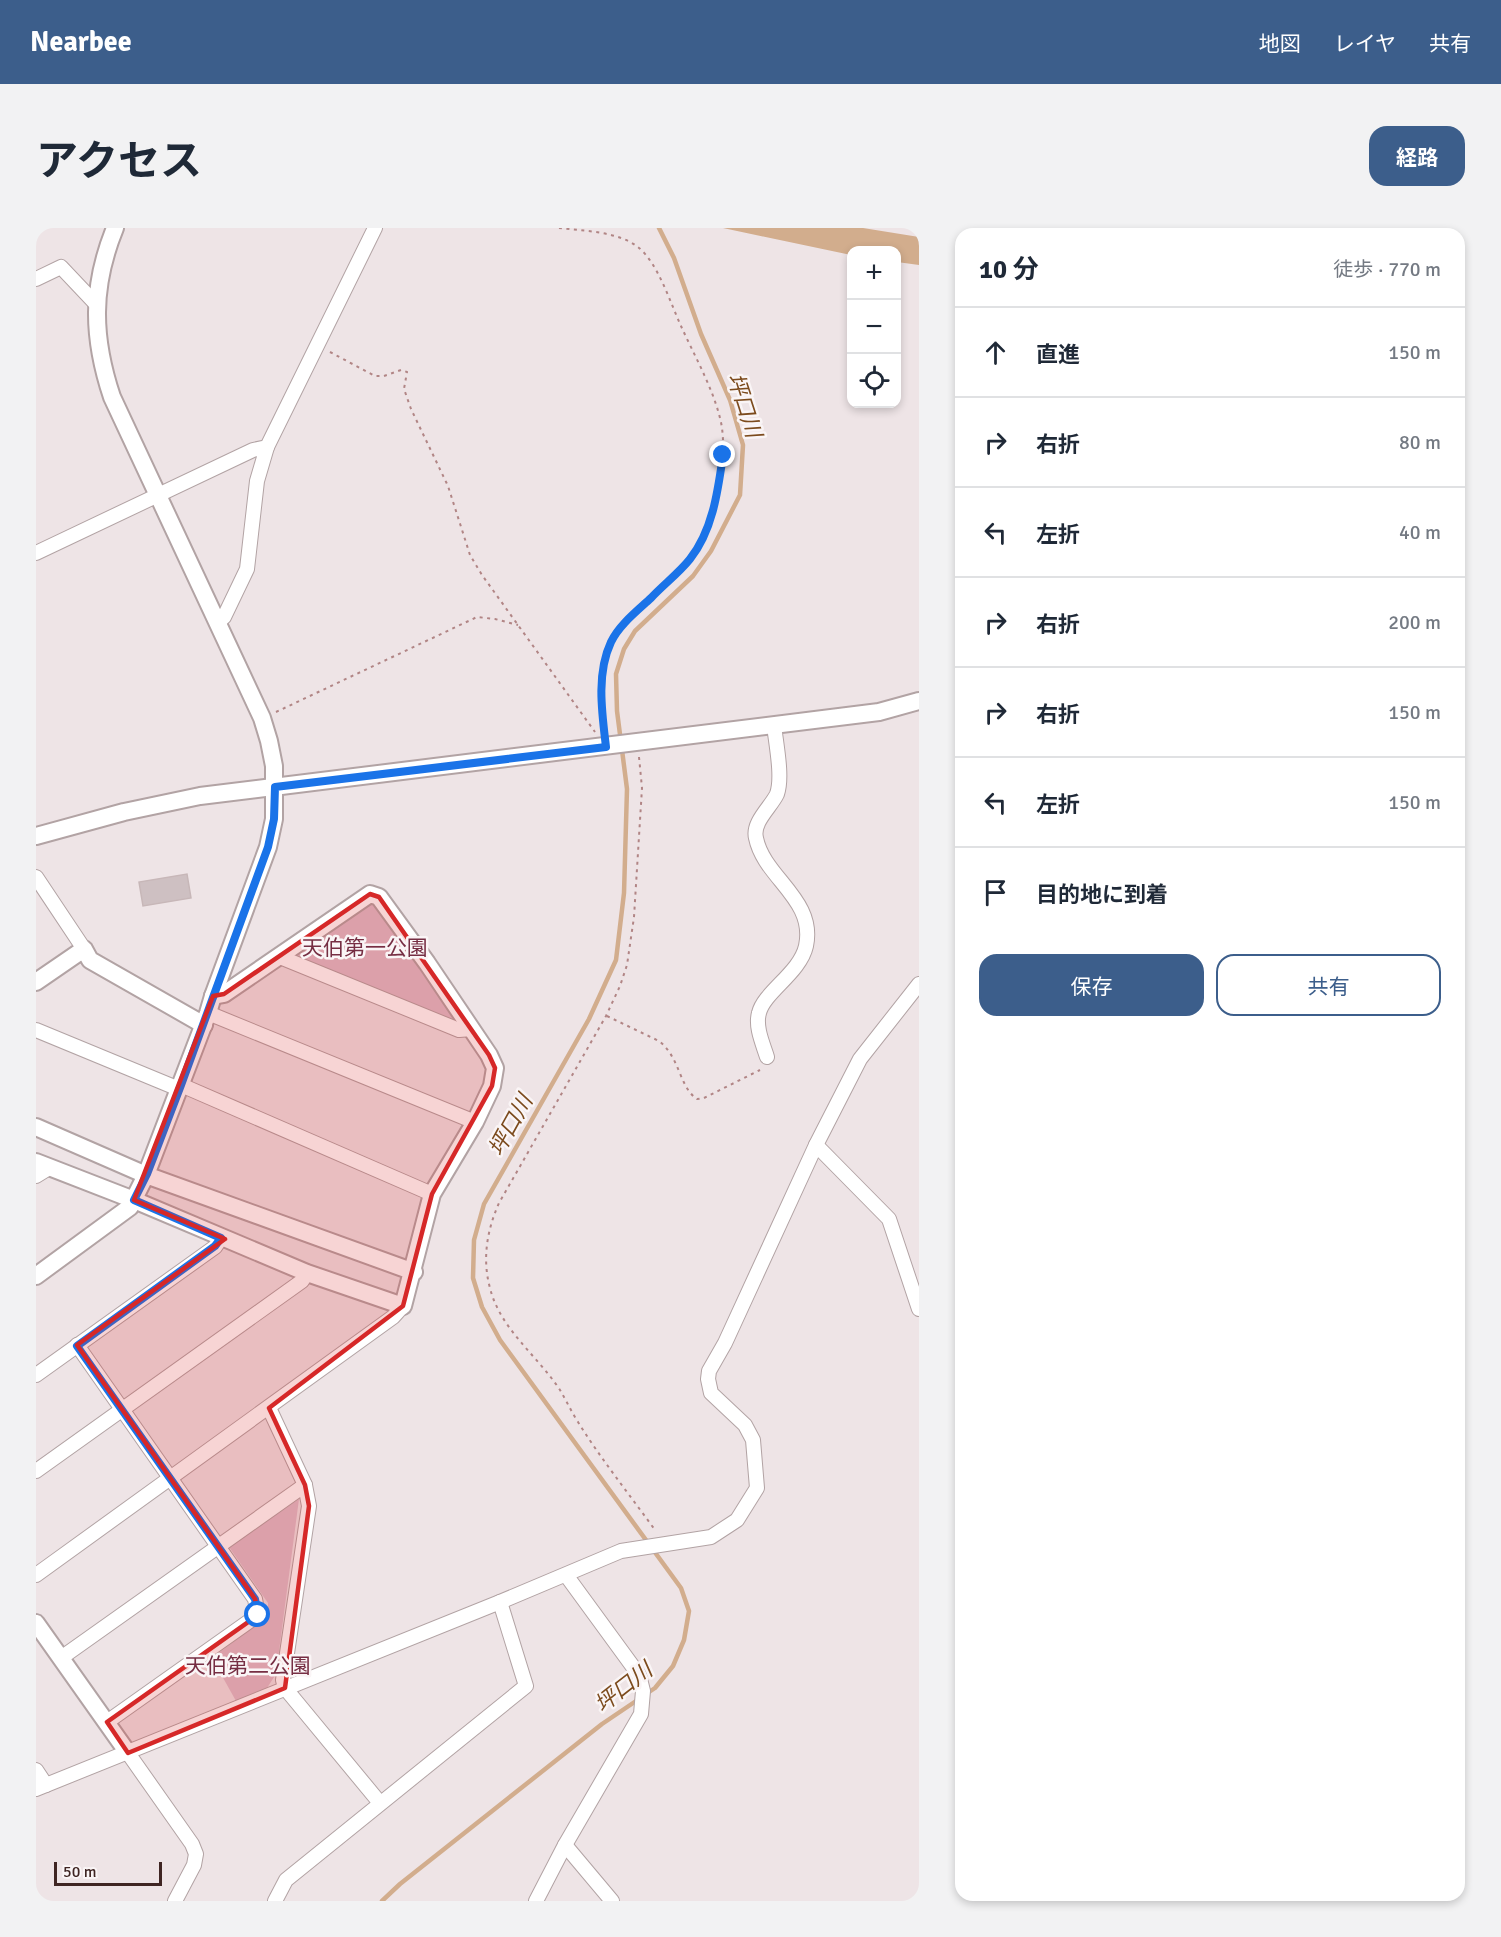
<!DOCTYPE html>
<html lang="ja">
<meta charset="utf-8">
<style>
:root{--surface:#fff;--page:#f2f2f3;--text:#1f2937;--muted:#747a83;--line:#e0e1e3;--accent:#3c5e8b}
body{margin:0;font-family:Signika,"Noto Sans JP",sans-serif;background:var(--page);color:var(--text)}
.controls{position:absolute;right:18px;top:18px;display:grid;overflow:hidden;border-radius:12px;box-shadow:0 3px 9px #0003}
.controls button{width:54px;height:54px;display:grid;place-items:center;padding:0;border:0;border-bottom:2px solid var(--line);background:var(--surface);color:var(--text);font:30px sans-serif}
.scale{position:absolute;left:18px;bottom:15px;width:108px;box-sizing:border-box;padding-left:6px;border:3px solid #3f2523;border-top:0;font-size:16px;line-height:21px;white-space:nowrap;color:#3f2523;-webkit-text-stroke:4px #faf5f6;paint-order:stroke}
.stop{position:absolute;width:18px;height:18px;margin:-14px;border:4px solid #1a73e8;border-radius:50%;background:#fff}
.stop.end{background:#1a73e8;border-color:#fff;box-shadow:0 2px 6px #0008}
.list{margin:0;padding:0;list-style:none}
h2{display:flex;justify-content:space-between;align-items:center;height:78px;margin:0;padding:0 24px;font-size:26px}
h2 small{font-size:20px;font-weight:400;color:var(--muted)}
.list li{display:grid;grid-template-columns:39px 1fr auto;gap:18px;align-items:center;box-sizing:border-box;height:90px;padding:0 24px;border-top:2px solid var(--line)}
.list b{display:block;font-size:22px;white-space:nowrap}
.list em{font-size:20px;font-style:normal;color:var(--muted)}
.actions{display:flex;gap:12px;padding:18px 24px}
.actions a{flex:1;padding:14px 0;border:2px solid var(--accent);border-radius:18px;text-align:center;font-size:21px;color:var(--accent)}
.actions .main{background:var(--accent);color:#fff}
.icon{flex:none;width:33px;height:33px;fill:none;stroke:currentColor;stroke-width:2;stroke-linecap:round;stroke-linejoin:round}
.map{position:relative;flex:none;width:883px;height:1673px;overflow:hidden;border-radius:18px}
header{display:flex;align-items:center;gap:36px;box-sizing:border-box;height:84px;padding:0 30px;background:var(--accent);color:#fff}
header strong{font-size:28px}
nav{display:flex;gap:33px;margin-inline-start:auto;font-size:21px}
.intro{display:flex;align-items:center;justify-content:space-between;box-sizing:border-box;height:144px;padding:0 36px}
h1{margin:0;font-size:42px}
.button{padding:15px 27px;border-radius:18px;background:var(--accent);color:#fff;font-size:21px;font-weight:700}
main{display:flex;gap:36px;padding:0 36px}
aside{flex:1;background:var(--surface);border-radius:18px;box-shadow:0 3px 9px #0003}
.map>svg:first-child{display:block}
.green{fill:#debecb}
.water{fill:#d2ad8d}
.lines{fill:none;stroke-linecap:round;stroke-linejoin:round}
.stream{stroke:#d2ad8d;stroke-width:4.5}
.building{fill:#cec0c2;stroke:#c7b7b8;stroke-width:1.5}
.minor-casing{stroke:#b2a3a4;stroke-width:16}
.tertiary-casing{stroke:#b2a3a4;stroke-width:20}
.path{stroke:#b18585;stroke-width:2;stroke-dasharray:3 4.5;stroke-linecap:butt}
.minor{stroke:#fff;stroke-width:14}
.tertiary{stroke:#fff;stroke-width:16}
.route{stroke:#1a73e8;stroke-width:8}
.marked{fill:#d62828;fill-opacity:0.2;stroke:#d62828;stroke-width:4.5;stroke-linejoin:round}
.labels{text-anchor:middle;stroke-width:5;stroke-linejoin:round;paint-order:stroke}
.park-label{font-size:21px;fill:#762e43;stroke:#faf5f6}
.water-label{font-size:22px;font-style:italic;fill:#7c4b1d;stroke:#faf5f6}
</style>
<header>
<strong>Nearbee</strong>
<nav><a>地図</a><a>レイヤ</a><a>共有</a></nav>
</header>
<div class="intro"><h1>アクセス</h1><a class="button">経路</a></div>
<main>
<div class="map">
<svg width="883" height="1673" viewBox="0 0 883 1673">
<rect width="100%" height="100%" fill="#eee4e6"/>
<g class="green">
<path d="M 337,674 L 420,793 L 261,728 Z"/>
<path d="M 263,1271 L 240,1446 L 231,1460 L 200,1473 L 176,1430 L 232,1388 L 232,1375 L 193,1319 Z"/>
</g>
<path class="water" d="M 687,0 L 827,0 L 883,9 L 883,37 L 861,34 L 860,22 L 816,22 L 815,27 Z"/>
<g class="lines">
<g class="stream">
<path d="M 610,1466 L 619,1460 L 637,1438 L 648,1412 L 653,1383 L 645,1360 L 464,1112 L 446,1079 L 437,1050 L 438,1012 L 448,976 L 553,791 L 580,732 L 588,665 L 591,561 L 581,483 L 580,446 L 588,421 L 599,403 L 657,348 L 675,323 L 704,267 L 707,217 L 694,172 L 665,106 L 638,30 L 623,0"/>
<path d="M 346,1673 L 364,1656 L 566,1496 L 603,1471"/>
</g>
</g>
<path class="building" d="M 151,646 L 155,670 L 107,678 L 103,654 Z"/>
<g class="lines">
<g class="minor-casing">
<g id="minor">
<path d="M 0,51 L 25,39 L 60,76"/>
<path d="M 0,325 L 217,222 L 231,219 L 339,0"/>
<path d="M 181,395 L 188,389 L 211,341 L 221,253 L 231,219"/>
<path d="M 0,649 L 48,721"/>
<path d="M 244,729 L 423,802 L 436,801"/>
<path d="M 172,785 L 439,894"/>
<path d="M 0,802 L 143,861"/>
<path d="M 731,829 C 727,816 719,799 723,785 C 728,764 764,745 770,718 C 780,671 728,650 720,610 C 716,594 735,579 741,566 C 747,549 740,516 738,497"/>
<path d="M 145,857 L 396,966"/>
<path d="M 780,917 L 853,991 L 883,1081"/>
<path d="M 0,948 L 13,940"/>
<path d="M 41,1117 L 219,1371 L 222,1387 L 71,1494"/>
<path d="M 0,1147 L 179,1019 L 185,1010"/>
<path d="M 233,1180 L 269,1257 L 273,1278 L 247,1452 L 249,1460 L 344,1575"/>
<path d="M 0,1243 L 266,1053 L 271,1045"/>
<path d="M 0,1347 L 357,1089 L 367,1078"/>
<path d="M 25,1430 L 269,1257"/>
<path d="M 92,1525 L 156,1616 L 160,1626 L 158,1637 L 139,1673"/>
<path d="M 0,1542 L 10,1557"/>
<path d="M 0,1561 L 464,1374 L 585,1323 L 675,1309 L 701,1292 L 721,1260 L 717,1212 L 709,1197 L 675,1165 L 672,1151 L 673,1143 L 689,1115 L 780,917 L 824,831 L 883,756"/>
<path d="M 529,1617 L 576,1673"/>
<path d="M 239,1673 L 250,1652 L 490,1458 L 464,1374"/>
<path d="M 500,1673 L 529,1617 L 605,1486 L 607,1463 L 603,1447 L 530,1347"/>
</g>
</g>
<g class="tertiary-casing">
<g id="tertiary">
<path d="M 0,608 L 88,584 L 164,568 L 843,484 L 883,473"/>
<path d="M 0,754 L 48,721 L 54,732 L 168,797"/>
<path d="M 0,899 L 110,947 L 378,1044"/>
<path d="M 0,934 L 98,972 L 271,1045 L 367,1078 L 396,966 L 439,894 L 456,858 L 459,840 L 453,827 L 391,735 L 343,669 L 334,666 L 188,766 L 177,768"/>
<path d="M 0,1048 L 94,979 L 110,947 L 172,785 L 177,768 L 232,619 L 238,591 L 238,538 L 233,513 L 226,490 L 76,169 C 56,109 55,59 79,0"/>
<path d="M 0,1395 L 92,1525"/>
</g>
</g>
<g class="path">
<path d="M 523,0 C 547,3 581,3 602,19 C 622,35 634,74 645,98 C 658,127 676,158 684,190 C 694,228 679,302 653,332 C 632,356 587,387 574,414 C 562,441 565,475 568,504"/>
<path d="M 294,124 L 339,148 L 348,148 L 365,142 L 371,144 L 368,161 L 375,181 L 412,258 L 434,327 L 446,347 L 559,504"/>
<path d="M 240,484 L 441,389 L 459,391 L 482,397"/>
<path d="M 603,529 L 606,560 L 598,689 L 591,737 L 584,758 L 570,788 L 463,975 C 451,1002 446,1031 454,1060 C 464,1101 501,1127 524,1162 C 530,1172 535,1183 542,1194 C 565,1231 593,1266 619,1302"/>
<path d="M 571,788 L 623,813 C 644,829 643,859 661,871 L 668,870 L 724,842"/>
</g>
<use href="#minor" class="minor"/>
<use href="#tertiary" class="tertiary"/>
</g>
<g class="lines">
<path class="route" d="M 222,1387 L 219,1371 L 41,1118 L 179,1018 L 185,1010 L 98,972 L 111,946 L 145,857 L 232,619 L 238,591 L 239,559 L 570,519 C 566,485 560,446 575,414 C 583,397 601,383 615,370 C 627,357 643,345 654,331 C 677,302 682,262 687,227"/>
</g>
<path class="marked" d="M 334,666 L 343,669 L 453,827 L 459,840 L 456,858 L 396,966 L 367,1078 L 233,1180 L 269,1257 L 273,1278 L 249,1460 L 92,1525 L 71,1494 L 222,1387 L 219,1371 L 41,1117 L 189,1011 L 98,972 L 177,768 L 188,766 Z"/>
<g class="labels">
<g class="park-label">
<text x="329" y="727">天伯第一公園</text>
<text x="212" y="1445">天伯第二公園</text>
</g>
<g class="water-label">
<text transform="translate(709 177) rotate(72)" y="8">坪口川</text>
<text transform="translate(474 897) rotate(-61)" y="8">坪口川</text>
<text transform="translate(587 1459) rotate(-38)" y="8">坪口川</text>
</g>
</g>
</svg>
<div class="controls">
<button>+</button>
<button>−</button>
<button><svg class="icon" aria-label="locate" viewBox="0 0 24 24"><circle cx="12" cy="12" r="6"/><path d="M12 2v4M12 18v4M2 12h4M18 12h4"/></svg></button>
</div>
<div class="scale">50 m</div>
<div class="stop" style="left:222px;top:1387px"></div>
<div class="stop end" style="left:687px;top:227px"></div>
</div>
<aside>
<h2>10 分<small>徒歩 · 770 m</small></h2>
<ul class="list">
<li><svg class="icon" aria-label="ahead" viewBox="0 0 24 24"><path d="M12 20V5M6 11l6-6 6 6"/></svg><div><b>直進</b></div><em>150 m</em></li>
<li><svg class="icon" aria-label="right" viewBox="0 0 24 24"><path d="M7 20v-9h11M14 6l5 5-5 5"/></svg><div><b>右折</b></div><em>80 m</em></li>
<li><svg class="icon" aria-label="left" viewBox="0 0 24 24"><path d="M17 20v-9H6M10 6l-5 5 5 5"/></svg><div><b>左折</b></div><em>40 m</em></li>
<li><svg class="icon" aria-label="right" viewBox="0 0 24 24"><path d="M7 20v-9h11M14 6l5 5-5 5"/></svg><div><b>右折</b></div><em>200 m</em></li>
<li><svg class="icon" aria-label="right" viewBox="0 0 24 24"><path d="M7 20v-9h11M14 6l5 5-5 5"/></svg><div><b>右折</b></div><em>150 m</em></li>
<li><svg class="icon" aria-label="left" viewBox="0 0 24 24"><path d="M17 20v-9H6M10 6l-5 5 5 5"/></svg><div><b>左折</b></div><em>150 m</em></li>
<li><svg class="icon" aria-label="arrive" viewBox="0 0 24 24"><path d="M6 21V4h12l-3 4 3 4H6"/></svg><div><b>目的地に到着</b></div></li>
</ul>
<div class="actions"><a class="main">保存</a><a>共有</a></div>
</aside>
</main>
